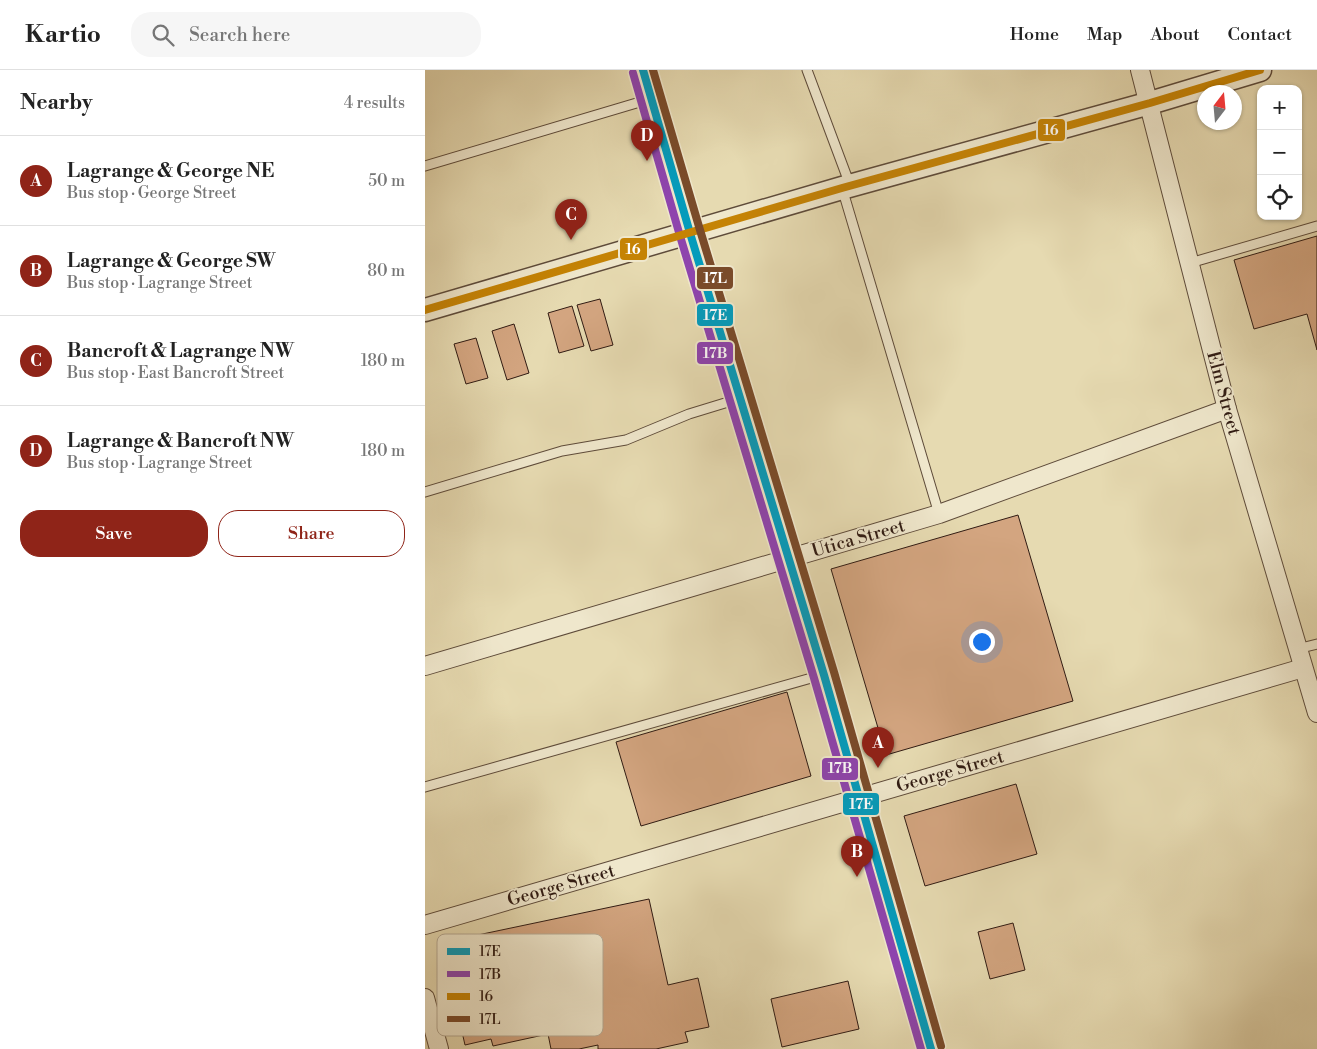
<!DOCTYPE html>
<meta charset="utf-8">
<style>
:root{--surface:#fff;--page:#f6f6f6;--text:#222;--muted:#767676;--line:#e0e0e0;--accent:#8f2418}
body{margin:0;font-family:"Libre Bodoni",serif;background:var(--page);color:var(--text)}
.controls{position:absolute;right:15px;top:15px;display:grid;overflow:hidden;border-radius:10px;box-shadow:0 1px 4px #0004}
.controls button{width:45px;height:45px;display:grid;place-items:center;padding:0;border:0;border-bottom:1px solid var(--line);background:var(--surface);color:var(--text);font:25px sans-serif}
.compass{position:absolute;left:772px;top:15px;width:45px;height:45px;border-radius:50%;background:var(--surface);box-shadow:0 1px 4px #0004;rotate:16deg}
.you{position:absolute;left:556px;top:571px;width:18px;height:18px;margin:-12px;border:4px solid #fff;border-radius:50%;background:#1a73e8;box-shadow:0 0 0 8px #1a73e833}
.badge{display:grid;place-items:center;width:32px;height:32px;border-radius:50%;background:var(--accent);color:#fff;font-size:16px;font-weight:700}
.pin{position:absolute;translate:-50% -41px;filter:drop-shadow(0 1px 2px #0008)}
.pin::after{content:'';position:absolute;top:26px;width:18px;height:15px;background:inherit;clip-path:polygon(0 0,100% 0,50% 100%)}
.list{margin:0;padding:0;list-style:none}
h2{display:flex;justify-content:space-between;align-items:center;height:65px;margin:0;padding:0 20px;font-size:21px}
h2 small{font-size:16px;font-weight:400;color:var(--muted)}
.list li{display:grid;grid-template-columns:32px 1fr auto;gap:15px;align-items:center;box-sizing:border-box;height:90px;padding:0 20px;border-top:1px solid var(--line)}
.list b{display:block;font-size:19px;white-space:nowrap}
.list p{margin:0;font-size:16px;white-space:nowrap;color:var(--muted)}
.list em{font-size:16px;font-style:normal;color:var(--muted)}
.actions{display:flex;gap:10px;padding:15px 20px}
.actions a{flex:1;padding:11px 0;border:1px solid var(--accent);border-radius:20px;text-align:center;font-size:18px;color:var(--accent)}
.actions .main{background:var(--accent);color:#fff}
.icon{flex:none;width:28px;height:28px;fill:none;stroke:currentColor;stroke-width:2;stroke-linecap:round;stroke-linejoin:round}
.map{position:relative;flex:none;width:892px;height:979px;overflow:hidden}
header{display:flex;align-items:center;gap:30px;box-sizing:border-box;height:70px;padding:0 25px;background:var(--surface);border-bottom:1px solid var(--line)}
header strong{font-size:24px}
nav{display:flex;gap:28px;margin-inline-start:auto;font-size:18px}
.search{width:350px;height:45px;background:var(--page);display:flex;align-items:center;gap:12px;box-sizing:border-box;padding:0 18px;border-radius:20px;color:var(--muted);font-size:19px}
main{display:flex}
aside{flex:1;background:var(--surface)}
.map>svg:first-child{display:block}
.building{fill:#d3a580;stroke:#301b13}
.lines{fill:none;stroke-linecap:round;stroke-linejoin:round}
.service-casing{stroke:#5e4b3a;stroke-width:11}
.minor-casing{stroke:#5e4b3a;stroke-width:20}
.tertiary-casing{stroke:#5e4b3a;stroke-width:25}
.secondary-casing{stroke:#301b13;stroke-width:28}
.service{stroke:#efe7cc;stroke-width:9}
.minor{stroke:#efe7cc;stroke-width:18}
.tertiary{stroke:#efe7cc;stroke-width:22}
.secondary{stroke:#efe7cc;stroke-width:25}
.bus-1-casing{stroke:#efe7cc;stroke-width:11}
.bus-2-casing{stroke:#efe7cc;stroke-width:11}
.bus-3-casing{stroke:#efe7cc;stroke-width:11}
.bus-4-casing{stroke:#efe7cc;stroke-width:11}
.bus-1{stroke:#059bbb;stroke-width:8}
.bus-2{stroke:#8e44ad;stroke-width:8}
.bus-3{stroke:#c58305;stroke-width:8}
.bus-4{stroke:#7a4b2a;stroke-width:8}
.labels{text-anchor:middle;stroke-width:4;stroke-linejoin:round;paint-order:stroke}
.street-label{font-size:18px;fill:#301b13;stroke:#efe7cc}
.key{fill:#efe7cc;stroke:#b6aa94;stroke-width:1}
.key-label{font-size:14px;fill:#301b13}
.line-badge{stroke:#efe7cc;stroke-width:2}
.badge-label{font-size:14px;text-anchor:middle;font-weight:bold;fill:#fff}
</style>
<header>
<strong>Kartio</strong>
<div class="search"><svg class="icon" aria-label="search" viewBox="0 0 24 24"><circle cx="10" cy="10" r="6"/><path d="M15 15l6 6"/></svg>Search here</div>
<nav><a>Home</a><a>Map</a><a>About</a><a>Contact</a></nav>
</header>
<main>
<aside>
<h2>Nearby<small>4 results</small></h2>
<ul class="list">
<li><span class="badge">A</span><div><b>Lagrange &amp; George NE</b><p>Bus stop · George Street</p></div><em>50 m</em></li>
<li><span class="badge">B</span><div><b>Lagrange &amp; George SW</b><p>Bus stop · Lagrange Street</p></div><em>80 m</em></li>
<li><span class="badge">C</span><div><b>Bancroft &amp; Lagrange NW</b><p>Bus stop · East Bancroft Street</p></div><em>180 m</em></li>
<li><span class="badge">D</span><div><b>Lagrange &amp; Bancroft NW</b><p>Bus stop · Lagrange Street</p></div><em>180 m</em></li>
</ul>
<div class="actions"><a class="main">Save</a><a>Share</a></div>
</aside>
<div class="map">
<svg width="892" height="979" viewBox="0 0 892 979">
<rect width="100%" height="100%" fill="#e6dab1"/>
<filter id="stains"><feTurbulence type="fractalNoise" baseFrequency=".004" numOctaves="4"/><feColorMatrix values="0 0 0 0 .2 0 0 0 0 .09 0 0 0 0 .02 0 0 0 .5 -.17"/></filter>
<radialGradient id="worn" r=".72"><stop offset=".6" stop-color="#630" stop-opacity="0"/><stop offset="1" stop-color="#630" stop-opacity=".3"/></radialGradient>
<g class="building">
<path d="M 892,166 L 892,280 L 882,244 L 829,259 L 809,190 Z"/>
<path d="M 175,229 L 188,275 L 166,281 L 152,235 Z"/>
<path d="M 147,236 L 159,276 L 134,283 L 123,243 Z"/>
<path d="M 89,254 L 104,303 L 82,310 L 67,261 Z"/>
<path d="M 51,268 L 63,308 L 41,314 L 29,274 Z"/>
<path d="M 593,445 L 648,631 L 461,685 L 406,499 Z"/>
<path d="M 362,622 L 386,706 L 216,756 L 191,672 Z"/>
<path d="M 591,714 L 612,784 L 500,816 L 479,746 Z"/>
<path d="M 224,829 L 243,915 L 273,908 L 284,957 L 260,962 L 263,972 L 231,979 L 173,979 L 173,975 L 154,979 L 126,979 L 123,964 L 68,976 L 66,969 L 40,975 L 32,940 L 43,937 L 29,870 Z"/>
<path d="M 588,853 L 600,900 L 565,909 L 553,862 Z"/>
<path d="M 423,911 L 434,959 L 357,977 L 346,929 Z"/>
</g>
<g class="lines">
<g class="service-casing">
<g id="service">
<path d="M 382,0 L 425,115"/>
<path d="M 0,96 L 225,29"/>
<path d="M 417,118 L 514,444"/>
<path d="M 765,193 L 892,156"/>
<path d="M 0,422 L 137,381 L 201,370 L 264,344 L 313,329"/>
<path d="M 872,579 L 892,574"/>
<path d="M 0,717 L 397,605"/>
</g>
</g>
<g class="minor-casing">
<g id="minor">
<path d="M 715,0 L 802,339 L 892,643"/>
<path d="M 0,596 L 514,444 L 802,339"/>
<path d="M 0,855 L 878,598"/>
<path d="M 0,928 L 14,979"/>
</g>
</g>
<g class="tertiary-casing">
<path id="tertiary" d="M 0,240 L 417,118 L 725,33 L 835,0"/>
</g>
<g class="secondary-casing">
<path id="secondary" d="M 218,0 L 265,163 L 399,605 L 506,979"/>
</g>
<use href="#service" class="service"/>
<use href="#minor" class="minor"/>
<use href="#tertiary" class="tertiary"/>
<use href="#secondary" class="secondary"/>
<g class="bus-1-casing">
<path id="bus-1" d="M 218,0 L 265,163 L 399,605 L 506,979"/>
</g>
<g class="bus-2-casing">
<path id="bus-2" d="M 208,3 L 255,166 L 389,608 L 496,979"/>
</g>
<g class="bus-3-casing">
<path id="bus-3" d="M 0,240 L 417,118 L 725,33 L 835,0"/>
</g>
<g class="bus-4-casing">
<path id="bus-4" d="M 228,0 L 275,160 L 409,602 L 516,976"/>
</g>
<use href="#bus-1" class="bus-1"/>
<use href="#bus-2" class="bus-2"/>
<use href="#bus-3" class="bus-3"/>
<use href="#bus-4" class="bus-4"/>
</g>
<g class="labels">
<g class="street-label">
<text transform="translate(799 323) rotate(75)" y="6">Elm Street</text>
<text transform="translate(433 468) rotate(-16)" y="6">Utica Street</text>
<text transform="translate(525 701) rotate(-16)" y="6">George Street</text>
<text transform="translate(136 815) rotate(-16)" y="6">George Street</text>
</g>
</g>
<rect x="12" y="864" width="166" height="102" rx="8" class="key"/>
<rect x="22" y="878" width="23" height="7" fill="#059bbb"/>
<rect x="22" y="901" width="23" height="6" fill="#8e44ad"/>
<rect x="22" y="923" width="23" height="7" fill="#c58305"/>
<rect x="22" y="946" width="23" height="6" fill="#7a4b2a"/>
<g class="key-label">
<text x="54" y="886">17E</text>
<text x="54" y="909">17B</text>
<text x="54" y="931">16</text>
<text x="54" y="954">17L</text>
</g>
<g class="line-badge">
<rect x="612" y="48" width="29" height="24" rx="5" fill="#c58305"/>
<rect x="194" y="167" width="29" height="24" rx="5" fill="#c58305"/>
<rect x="271" y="196" width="38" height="24" rx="5" fill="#7a4b2a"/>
<rect x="271" y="233" width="38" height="24" rx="5" fill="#059bbb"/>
<rect x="271" y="271" width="38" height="24" rx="5" fill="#8e44ad"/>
<rect x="396" y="687" width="38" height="24" rx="5" fill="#8e44ad"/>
<rect x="417" y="722" width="38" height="24" rx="5" fill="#059bbb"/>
</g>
<g class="badge-label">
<text x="626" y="65">16</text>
<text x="208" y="184">16</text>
<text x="290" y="213">17L</text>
<text x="290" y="250">17E</text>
<text x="290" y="288">17B</text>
<text x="415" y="703">17B</text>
<text x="436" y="739">17E</text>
</g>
<rect width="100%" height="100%" filter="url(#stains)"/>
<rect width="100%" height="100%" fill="url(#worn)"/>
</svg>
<div class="controls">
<button>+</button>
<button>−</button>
<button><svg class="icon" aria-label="locate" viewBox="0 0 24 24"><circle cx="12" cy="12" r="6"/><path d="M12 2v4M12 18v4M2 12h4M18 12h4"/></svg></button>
</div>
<svg class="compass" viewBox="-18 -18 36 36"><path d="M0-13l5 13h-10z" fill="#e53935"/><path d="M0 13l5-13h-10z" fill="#767676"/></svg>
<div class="you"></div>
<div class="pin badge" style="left:453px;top:698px">A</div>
<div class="pin badge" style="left:432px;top:807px">B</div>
<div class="pin badge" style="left:146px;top:170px">C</div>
<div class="pin badge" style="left:222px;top:91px">D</div>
</div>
</main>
